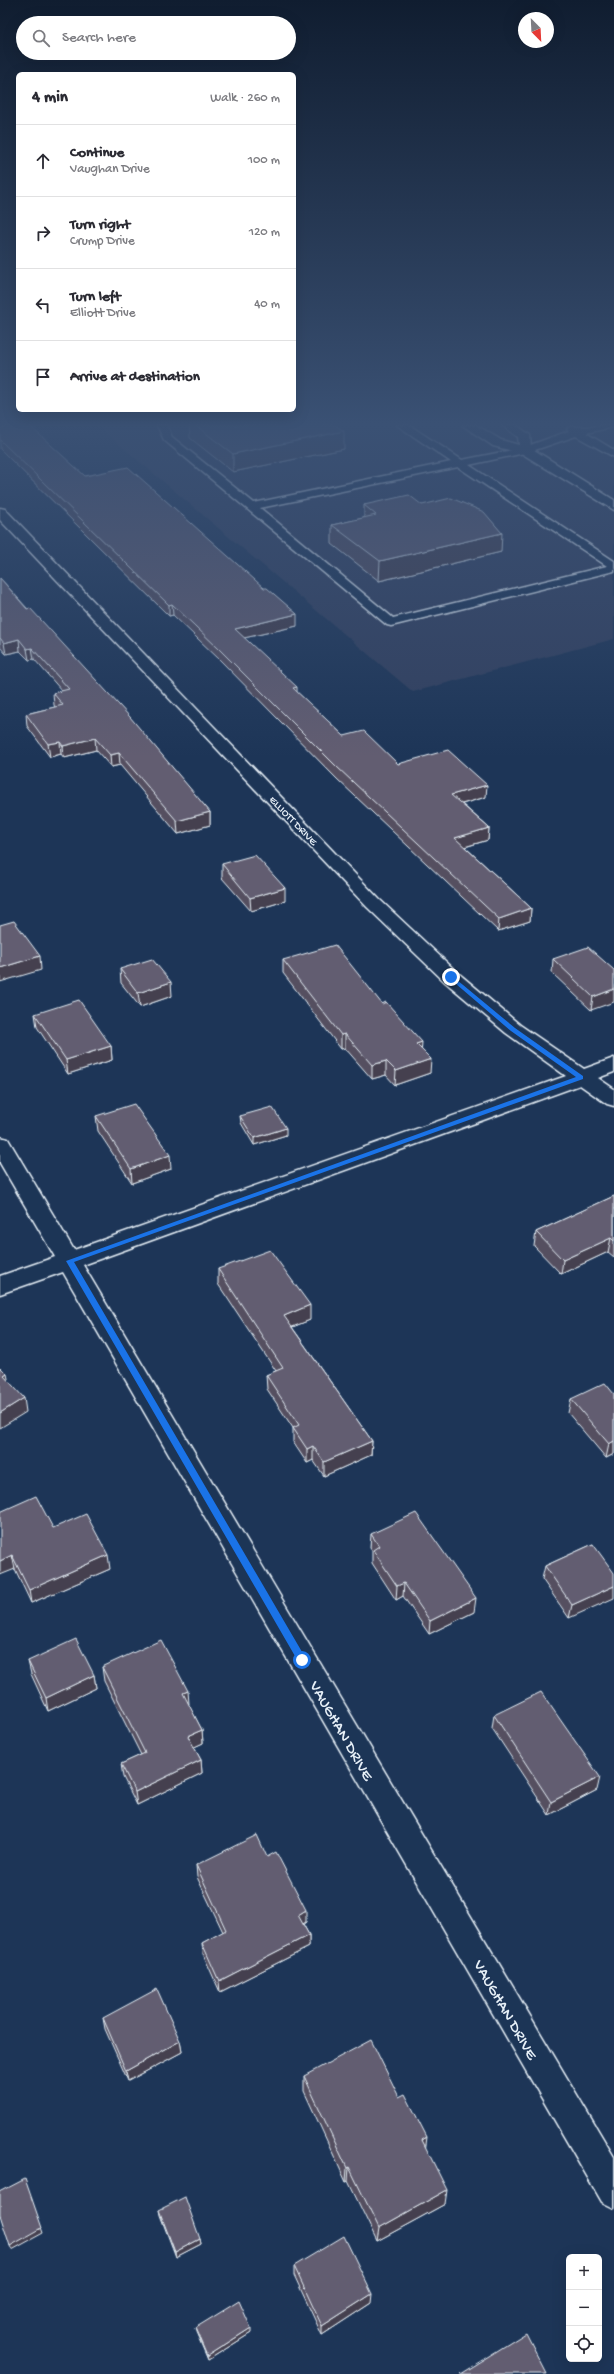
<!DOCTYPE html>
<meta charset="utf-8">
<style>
:root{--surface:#fff;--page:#f2f2f3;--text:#2b2b33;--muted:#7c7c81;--line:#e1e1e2}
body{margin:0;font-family:"Gochi Hand",sans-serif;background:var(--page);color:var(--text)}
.controls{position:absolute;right:12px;bottom:12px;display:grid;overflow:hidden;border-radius:6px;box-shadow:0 4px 16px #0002}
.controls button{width:36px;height:36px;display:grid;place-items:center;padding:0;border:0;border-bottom:1px solid var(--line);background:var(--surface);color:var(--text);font:20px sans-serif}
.compass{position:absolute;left:518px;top:12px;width:36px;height:36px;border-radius:50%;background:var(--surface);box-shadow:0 4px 16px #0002;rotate:156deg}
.stop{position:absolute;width:12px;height:12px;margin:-9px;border:3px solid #1a73e8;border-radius:50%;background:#fff}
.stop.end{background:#1a73e8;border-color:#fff;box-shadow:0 1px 4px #0008}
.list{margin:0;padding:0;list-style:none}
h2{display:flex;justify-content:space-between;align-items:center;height:52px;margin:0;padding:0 16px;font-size:17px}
h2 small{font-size:13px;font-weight:400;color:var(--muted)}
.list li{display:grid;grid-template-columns:26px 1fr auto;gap:12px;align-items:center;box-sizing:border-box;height:72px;padding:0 16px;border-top:1px solid var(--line)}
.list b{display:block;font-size:15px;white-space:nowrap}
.list p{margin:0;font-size:13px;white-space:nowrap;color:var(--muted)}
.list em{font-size:13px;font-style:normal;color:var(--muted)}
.icon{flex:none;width:22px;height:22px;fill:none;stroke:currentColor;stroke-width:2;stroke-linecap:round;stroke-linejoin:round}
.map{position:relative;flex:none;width:614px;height:2374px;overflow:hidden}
.search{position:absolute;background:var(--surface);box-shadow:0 4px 16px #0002;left:16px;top:16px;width:280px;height:44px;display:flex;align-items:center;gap:10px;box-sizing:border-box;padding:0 14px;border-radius:22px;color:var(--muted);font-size:15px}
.panel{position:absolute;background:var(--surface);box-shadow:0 4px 16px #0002;left:16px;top:72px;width:280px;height:340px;border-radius:6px}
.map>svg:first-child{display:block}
.built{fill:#32415f}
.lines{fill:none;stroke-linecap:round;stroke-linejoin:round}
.service-casing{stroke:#e8f1f8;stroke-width:3}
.minor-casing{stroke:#e8f1f8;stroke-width:3}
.service{fill:#1d3557;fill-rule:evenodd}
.minor{fill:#1d3557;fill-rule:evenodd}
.wall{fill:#545061;stroke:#e8f1f8}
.shaded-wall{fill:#45414f;stroke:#e8f1f8}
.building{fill:#625d71;stroke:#e8f1f8}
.route{fill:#1a73e8}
.labels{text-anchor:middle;stroke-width:3;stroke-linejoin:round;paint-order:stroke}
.far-street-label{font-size:11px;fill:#e8f1f8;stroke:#1d3557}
.near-street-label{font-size:16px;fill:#e8f1f8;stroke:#1d3557}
</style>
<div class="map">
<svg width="614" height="2374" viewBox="0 0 614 2374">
<rect width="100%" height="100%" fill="#1d3557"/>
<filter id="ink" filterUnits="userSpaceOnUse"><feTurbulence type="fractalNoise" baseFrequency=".025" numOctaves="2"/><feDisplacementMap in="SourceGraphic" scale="8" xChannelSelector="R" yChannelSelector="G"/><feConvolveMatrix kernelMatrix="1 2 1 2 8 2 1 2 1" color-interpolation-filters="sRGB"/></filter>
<g filter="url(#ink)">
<path class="built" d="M 96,425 L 614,425 L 614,639 L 413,692 Z"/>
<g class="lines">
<g class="service-casing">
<path id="service" d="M 157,425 L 167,425 L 172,437 L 254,503 L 451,462 L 397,425 L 409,425 L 462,460 L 522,448 L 569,431 L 567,429 L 572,426 C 585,429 600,425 614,425 L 613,427 L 586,433 L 614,450 L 614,457 L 576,436 L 529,452 L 469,465 L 614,561 L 614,571 L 391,626 L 387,625 L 164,440 ZM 458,467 L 607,566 L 393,618 L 260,508 Z"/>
</g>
<g class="minor-casing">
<g id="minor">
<path d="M 462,425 L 476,425 L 501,440 L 519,445 L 518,437 L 502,425 L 516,425 L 530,435 L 531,448 L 614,500 L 614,510 L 521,453 L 493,446 Z"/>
<path d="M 0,508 L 5,509 L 379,899 L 458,973 L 520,1025 L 584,1069 L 614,1058 L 614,1072 L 598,1078 L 614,1089 L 614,1106 L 607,1104 L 580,1085 L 83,1265 L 614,2157 L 614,2208 L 602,2202 L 63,1272 L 0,1294 L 0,1276 L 55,1257 L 0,1163 L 0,1137 L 8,1139 L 74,1250 L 566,1076 L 506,1033 L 444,981 L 367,907 L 0,520 Z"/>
</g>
</g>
<use href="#service" class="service"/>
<use href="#minor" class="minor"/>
</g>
<g class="wall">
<path d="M 189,425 L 335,425 L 344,449 L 233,472 L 190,438 Z"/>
<path d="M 0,428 L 85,476 L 297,626 L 244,638 L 297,692 L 344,736 L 398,764 L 486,797 L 462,804 L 489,828 L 488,840 L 465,847 L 531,908 L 530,921 L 498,931 L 337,779 L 220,660 L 173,615 L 169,616 L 0,449 Z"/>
<path d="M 364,505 L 422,505 L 501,552 L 379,581 L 332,544 L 332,525 L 364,518 Z"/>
<path d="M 0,578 L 210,812 L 210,825 L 178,834 L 120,765 L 111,767 L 96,750 L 64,758 L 61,754 L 50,757 L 27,726 L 26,714 L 55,707 L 54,705 L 53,693 L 62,691 L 34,659 L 29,660 L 20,651 L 6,654 L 0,647 Z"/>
<path d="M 222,864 L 285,901 L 251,911 L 222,878 Z"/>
<path d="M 553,959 L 614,970 L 591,1010 L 552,973 Z"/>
<path d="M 283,960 L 382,1004 L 422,1050 L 430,1073 L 395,1085 L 386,1075 L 372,1079 L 345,1048 L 341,1049 L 283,973 Z"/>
<path d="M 120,969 L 172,996 L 140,1007 L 121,983 Z"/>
<path d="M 35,1014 L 111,1046 L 112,1060 L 68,1074 L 37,1027 Z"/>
<path d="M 96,1116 L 171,1169 L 132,1183 L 98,1131 Z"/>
<path d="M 240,1116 L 286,1135 L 254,1145 L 241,1123 Z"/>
<path d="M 614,1196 L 614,1257 L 608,1252 L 561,1274 L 534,1246 L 536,1232 Z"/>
<path d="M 218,1269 L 310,1320 L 292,1327 L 372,1441 L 371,1455 L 324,1476 L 313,1460 L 307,1463 L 293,1442 L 293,1428 L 267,1389 L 266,1375 L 276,1371 L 218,1284 Z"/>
<path d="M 614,1394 L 614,1454 L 606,1458 L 568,1413 L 571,1399 Z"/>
<path d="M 0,1512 L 53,1528 L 110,1569 L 31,1603 L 15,1569 Z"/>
<path d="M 371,1534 L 474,1612 L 429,1634 L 403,1596 L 396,1600 L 372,1563 L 372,1551 L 370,1548 Z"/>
<path d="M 593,1544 L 569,1618 L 542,1579 L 545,1566 Z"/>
<path d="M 28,1661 L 94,1675 L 96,1688 L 48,1711 L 31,1674 Z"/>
<path d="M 102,1667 L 189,1704 L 188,1704 L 202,1730 L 203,1743 L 194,1747 L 201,1760 L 202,1773 L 137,1805 L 123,1777 L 121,1764 L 141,1755 L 104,1681 Z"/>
<path d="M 494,1715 L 597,1790 L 549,1815 L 492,1728 Z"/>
<path d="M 267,1857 L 306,1922 L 303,1924 L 309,1935 L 309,1947 L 220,1992 L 203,1954 L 202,1943 L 223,1932 L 197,1877 L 196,1865 Z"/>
<path d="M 103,2018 L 180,2041 L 182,2052 L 128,2081 L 105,2029 Z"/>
<path d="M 304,2076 L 399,2097 L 425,2147 L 445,2204 L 377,2241 L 348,2181 L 346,2182 L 304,2091 Z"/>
<path d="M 159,2210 L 200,2239 L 201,2244 L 176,2257 L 160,2215 Z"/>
<path d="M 294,2266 L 371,2303 L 322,2335 L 294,2275 Z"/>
<path d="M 195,2328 L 251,2333 L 208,2360 L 196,2332 Z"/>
</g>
<g class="shaded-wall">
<path d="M 344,431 L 344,449 L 233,472 L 233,454 Z"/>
<path d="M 502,533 L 501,552 L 379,581 L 380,561 Z"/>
<path d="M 172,604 L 173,615 L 169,616 L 169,605 Z"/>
<path d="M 297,614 L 297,626 L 235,640 L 235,629 Z"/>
<path d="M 19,639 L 20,651 L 6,654 L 4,643 Z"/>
<path d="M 32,648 L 34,659 L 29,660 L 27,649 Z"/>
<path d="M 297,687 L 297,698 L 293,688 Z"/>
<path d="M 95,738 L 96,750 L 64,758 L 63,746 Z"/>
<path d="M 60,742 L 61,754 L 50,757 L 48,744 Z"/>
<path d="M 119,753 L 120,765 L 111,767 L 110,755 Z"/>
<path d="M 487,785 L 486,797 L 451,807 L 451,795 Z"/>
<path d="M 210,812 L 210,825 L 178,834 L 177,821 Z"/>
<path d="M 489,828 L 488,840 L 454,850 L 455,838 Z"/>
<path d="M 285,888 L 285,901 L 251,911 L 250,898 Z"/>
<path d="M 531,908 L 530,921 L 498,931 L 499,919 Z"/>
<path d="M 40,956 L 41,970 L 0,982 L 0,968 Z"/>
<path d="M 171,982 L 172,996 L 140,1007 L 138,993 Z"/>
<path d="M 614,989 L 614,1002 L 591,1010 L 593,997 Z"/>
<path d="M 345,1034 L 345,1048 L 341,1049 L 341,1035 Z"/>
<path d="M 422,1042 L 421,1056 L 416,1044 Z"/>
<path d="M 111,1046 L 112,1060 L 68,1074 L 66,1060 Z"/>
<path d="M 431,1059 L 430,1073 L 395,1085 L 396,1071 Z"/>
<path d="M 386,1061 L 386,1075 L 372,1079 L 372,1065 Z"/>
<path d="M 286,1128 L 286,1135 L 254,1145 L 254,1138 Z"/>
<path d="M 170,1155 L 171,1169 L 132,1183 L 131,1169 Z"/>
<path d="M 611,1238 L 608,1252 L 561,1274 L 563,1260 Z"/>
<path d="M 310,1305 L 310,1320 L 285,1330 L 284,1316 Z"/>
<path d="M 7,1374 L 10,1388 L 4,1376 Z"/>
<path d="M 24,1398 L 26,1412 L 0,1428 L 0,1413 Z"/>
<path d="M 372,1441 L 371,1455 L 324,1476 L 324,1462 Z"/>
<path d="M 614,1441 L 614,1454 L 606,1458 L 609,1444 Z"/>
<path d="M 313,1446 L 313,1460 L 307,1463 L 307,1449 Z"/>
<path d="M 12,1555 L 15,1569 L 0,1575 L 0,1561 Z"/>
<path d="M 108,1555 L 110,1569 L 31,1603 L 29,1590 Z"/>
<path d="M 404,1583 L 403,1596 L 396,1600 L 397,1586 Z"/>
<path d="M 614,1586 L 614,1598 L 569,1618 L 572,1605 Z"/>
<path d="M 476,1598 L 474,1612 L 429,1634 L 430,1621 Z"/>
<path d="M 94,1675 L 96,1688 L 48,1711 L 46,1698 Z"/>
<path d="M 188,1691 L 189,1704 L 184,1707 L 183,1693 Z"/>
<path d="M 202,1730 L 203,1743 L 190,1749 L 188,1736 Z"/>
<path d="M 201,1760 L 202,1773 L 137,1805 L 135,1792 Z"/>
<path d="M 600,1777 L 597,1790 L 549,1815 L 551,1802 Z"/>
<path d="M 306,1910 L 306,1922 L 298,1927 L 298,1915 Z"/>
<path d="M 309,1935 L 309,1947 L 220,1992 L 219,1981 Z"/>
<path d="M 180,2041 L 182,2052 L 128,2081 L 126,2071 Z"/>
<path d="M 427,2137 L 425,2152 L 422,2140 Z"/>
<path d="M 349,2167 L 348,2181 L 346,2182 L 347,2168 Z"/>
<path d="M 26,2184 L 43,2233 L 12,2250 L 10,2246 Z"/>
<path d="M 447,2190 L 445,2204 L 377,2241 L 379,2228 Z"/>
<path d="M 200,2239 L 201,2244 L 176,2257 L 175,2252 Z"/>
<path d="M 372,2294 L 371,2303 L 322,2335 L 322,2326 Z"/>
<path d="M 251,2328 L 251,2333 L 208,2360 L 207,2356 Z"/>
</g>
<g class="building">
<path d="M 18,425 L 29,425 L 85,476 L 128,467 L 264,588 L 267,588 L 297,614 L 235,629 L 297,687 L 293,688 L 344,736 L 364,731 L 398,764 L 448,750 L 487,785 L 451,795 L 489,828 L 455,838 L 531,908 L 499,919 L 337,767 L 219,649 L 172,604 L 169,605 L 0,440 L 0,428 Z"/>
<path d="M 195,425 L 335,425 L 344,431 L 233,454 Z"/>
<path d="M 409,495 L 422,505 L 451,498 L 484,512 L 502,533 L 380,561 L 332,525 L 376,515 L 364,505 Z"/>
<path d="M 0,578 L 27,609 L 30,608 L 130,717 L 210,812 L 177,821 L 119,753 L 110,755 L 95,738 L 63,746 L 60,742 L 48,744 L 26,714 L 63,705 L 53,693 L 69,689 L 32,648 L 27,649 L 19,639 L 4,643 L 0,638 Z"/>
<path d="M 255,855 L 285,888 L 250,898 L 222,864 Z"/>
<path d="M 14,921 L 40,956 L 0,968 L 0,925 Z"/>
<path d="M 335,945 L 382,1004 L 386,1002 L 422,1042 L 416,1044 L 431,1059 L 396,1071 L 386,1061 L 372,1065 L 345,1034 L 341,1035 L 283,960 Z"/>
<path d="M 588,947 L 614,970 L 614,989 L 593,997 L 553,959 Z"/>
<path d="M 152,959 L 171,982 L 138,993 L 120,969 Z"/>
<path d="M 79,1000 L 111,1046 L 66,1060 L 35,1014 Z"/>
<path d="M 134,1104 L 170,1155 L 131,1169 L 96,1116 Z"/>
<path d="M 272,1107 L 286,1128 L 254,1138 L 240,1116 Z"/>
<path d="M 614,1196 L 614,1241 L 611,1238 L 563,1260 L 536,1232 Z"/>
<path d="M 270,1250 L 310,1305 L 284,1316 L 372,1441 L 324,1462 L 313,1446 L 307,1449 L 293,1428 L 299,1425 L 266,1375 L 283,1368 L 218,1269 Z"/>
<path d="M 0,1367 L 7,1374 L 4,1376 L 24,1398 L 0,1413 Z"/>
<path d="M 605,1383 L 614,1394 L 614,1441 L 609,1444 L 571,1399 Z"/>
<path d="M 36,1496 L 53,1528 L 86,1514 L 108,1555 L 29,1590 L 12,1555 L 0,1561 L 0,1512 Z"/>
<path d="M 416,1513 L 476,1598 L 430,1621 L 404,1583 L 397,1586 L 373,1550 L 379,1546 L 371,1534 Z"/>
<path d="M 593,1544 L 614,1573 L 614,1586 L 572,1605 L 545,1566 Z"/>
<path d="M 76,1639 L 94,1675 L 46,1698 L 28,1661 Z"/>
<path d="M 161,1640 L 188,1691 L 183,1693 L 202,1730 L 188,1736 L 201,1760 L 135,1792 L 121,1764 L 145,1753 L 102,1667 Z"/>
<path d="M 541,1692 L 600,1777 L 551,1802 L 494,1715 Z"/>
<path d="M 257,1835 L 267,1857 L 276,1852 L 306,1910 L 298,1915 L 309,1935 L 219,1981 L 202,1943 L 226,1930 L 196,1865 Z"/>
<path d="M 157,1989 L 180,2041 L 126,2071 L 103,2018 Z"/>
<path d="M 371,2040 L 399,2097 L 405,2094 L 427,2137 L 422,2140 L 447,2190 L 379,2228 L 349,2167 L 347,2168 L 304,2076 Z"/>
<path d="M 25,2179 L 42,2228 L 10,2246 L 0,2215 L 0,2192 Z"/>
<path d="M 185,2197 L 200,2239 L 175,2252 L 159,2210 Z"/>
<path d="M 344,2236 L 372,2294 L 322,2326 L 294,2266 Z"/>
<path d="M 239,2301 L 251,2328 L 207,2356 L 195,2328 Z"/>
<path d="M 526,2333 L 547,2374 L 460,2374 Z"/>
</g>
</g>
<linearGradient id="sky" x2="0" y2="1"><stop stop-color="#101d30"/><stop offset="0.56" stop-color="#3a5174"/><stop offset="1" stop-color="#3a5174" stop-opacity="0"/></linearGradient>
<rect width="614" height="757" fill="url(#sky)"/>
<path class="route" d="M 451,975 L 515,1028 L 583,1076 L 583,1079 L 74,1262 L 305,1657 L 305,1663 L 302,1664 L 299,1663 L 66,1261 L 576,1077 L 511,1031 L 449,978 Z"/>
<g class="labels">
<g class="far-street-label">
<text transform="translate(294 820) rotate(46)" y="4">ELLIOTT DRIVE</text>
</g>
<g class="near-street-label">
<text transform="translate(343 1730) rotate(60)" y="6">VAUGHAN DRIVE</text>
<text transform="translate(507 2009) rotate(60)" y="6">VAUGHAN DRIVE</text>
</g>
</g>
</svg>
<div class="controls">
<button>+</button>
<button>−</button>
<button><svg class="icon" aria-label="locate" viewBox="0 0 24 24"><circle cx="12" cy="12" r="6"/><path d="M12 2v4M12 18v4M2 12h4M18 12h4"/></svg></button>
</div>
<svg class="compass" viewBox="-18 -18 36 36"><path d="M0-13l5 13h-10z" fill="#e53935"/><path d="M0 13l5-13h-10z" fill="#7c7c81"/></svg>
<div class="stop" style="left:302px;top:1660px"></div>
<div class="stop end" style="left:451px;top:977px"></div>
<div class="search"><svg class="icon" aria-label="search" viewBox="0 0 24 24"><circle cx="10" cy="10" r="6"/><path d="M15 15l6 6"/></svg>Search here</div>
<section class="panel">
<h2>4 min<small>Walk · 260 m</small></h2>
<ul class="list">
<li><svg class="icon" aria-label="ahead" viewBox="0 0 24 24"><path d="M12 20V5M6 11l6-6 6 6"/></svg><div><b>Continue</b><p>Vaughan Drive</p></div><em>100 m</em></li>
<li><svg class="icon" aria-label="right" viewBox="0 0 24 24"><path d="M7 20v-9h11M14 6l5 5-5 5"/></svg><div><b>Turn right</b><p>Crump Drive</p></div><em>120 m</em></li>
<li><svg class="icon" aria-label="left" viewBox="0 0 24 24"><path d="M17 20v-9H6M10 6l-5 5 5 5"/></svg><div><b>Turn left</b><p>Elliott Drive</p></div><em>40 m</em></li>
<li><svg class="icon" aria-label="arrive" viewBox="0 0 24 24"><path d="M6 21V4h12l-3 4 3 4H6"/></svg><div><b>Arrive at destination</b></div></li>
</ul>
</section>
</div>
